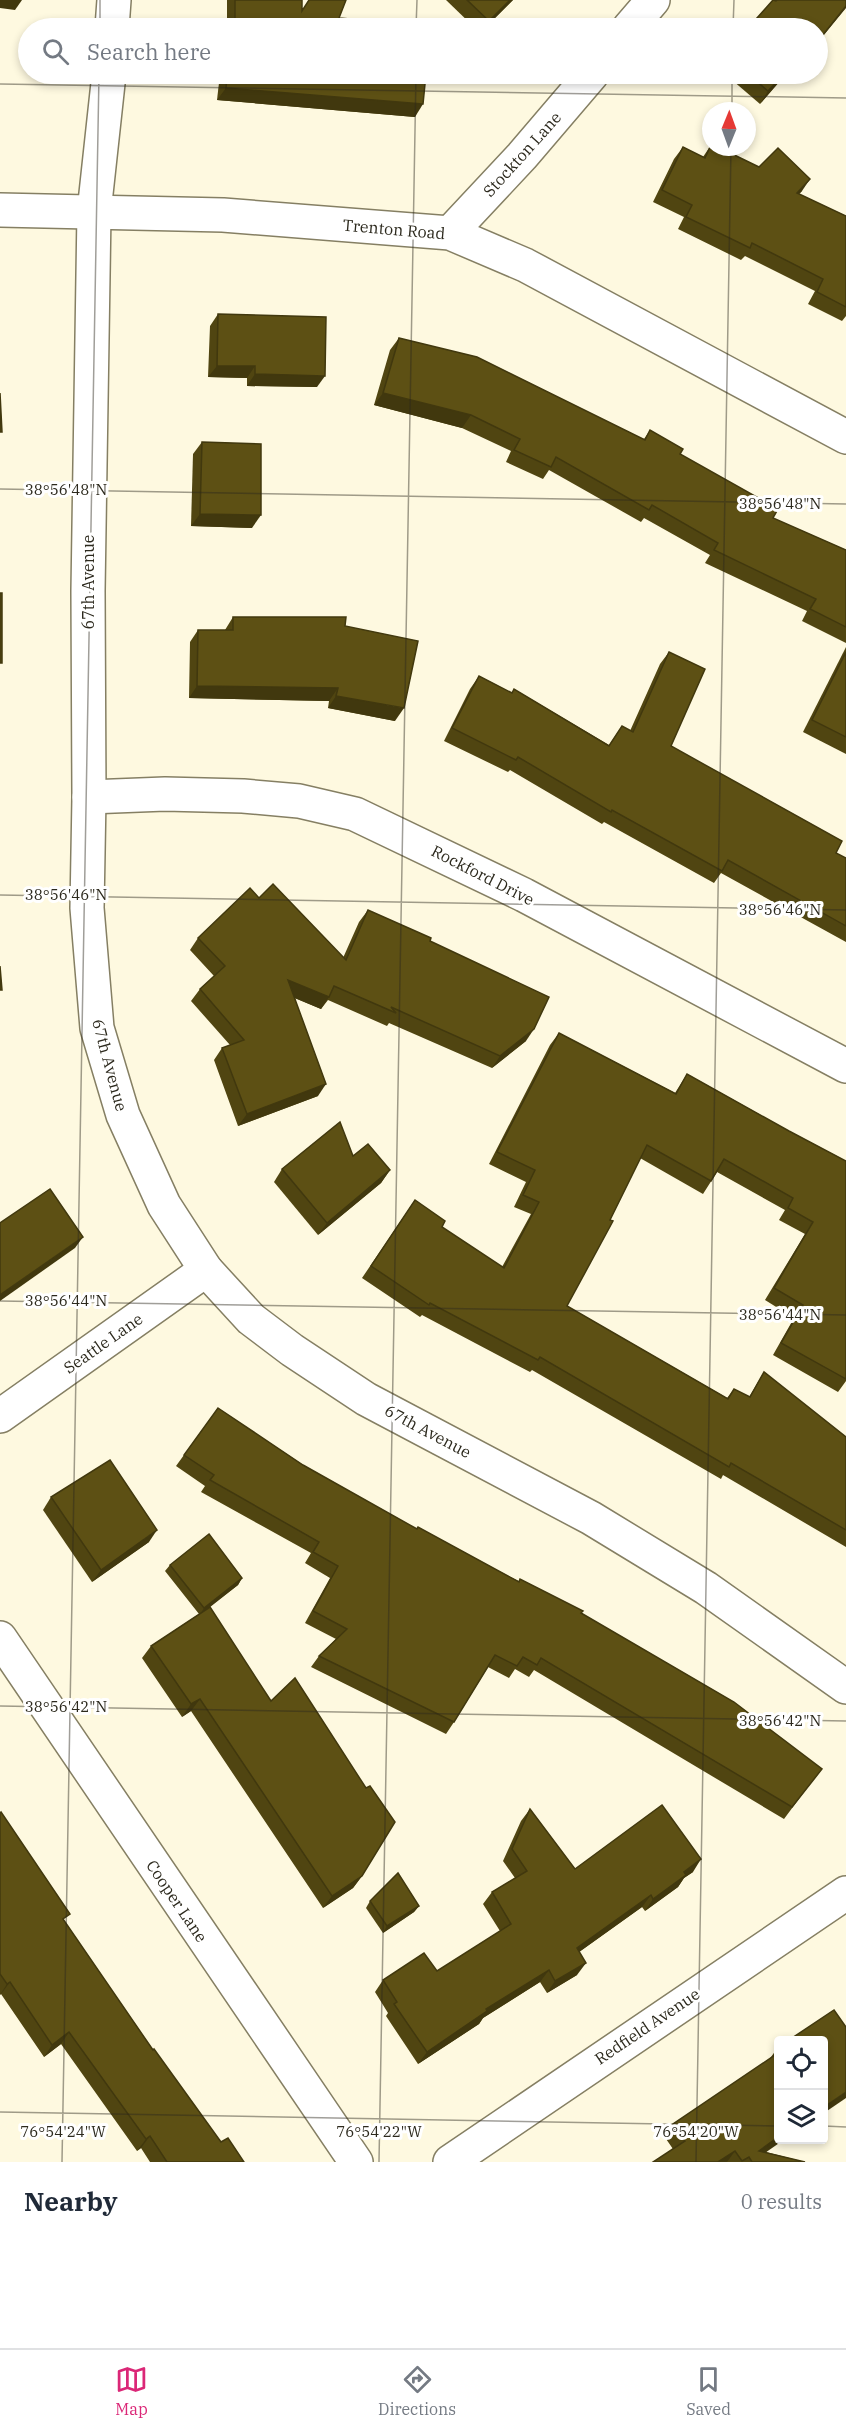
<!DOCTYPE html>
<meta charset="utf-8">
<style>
:root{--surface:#fff;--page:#f2f2f3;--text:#1f2937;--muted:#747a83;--line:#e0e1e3;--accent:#db2777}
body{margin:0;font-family:"IBM Plex Serif",serif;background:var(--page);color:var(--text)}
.controls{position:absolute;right:18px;bottom:18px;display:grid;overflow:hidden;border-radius:6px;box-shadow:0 3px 9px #0003}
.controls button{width:54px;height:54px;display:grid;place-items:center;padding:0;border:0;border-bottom:2px solid var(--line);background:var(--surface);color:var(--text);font:30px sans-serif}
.compass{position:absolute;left:702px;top:102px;width:54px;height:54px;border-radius:50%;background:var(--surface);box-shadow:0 3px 9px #0003;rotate:1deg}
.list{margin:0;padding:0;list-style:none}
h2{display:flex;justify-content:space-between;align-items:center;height:78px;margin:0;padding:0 24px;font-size:26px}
h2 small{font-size:20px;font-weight:400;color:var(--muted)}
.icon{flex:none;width:33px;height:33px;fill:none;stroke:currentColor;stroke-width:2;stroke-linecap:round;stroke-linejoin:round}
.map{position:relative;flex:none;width:846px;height:2162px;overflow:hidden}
.search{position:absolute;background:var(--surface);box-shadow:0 3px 9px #0003;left:18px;right:18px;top:18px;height:66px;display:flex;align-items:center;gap:15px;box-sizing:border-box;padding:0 21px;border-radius:33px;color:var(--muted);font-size:22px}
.sheet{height:186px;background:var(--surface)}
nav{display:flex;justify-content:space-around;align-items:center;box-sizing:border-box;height:84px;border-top:2px solid var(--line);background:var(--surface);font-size:16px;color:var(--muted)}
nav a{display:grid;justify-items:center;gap:3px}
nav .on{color:var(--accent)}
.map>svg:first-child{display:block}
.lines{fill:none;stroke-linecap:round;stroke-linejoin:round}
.minor-casing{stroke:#857f63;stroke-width:36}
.minor{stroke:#fff;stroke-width:33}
.wall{fill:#504511}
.shaded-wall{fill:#41380e}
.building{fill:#5d5014;stroke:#41380e;stroke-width:1.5}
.ticks{fill:none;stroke:#2c291d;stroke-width:1.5;stroke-opacity:0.45}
.labels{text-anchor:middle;stroke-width:6;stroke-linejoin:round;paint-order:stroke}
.street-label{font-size:16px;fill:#2c291d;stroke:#fff}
.ticks-label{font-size:15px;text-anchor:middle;fill:#2c291d;stroke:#fff;stroke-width:6;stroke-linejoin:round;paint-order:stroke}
</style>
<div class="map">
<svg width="846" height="2162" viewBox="0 0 846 2162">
<rect width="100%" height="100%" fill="#fef9e0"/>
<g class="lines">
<g class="minor-casing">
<g id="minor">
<path d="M 112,28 L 114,0"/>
<path d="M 629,28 L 653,0"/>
<path d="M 109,74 L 94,212 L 88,591 L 89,797 L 87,908 L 97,1028 L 123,1115 L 164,1205 L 206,1270 L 251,1319 L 292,1350 L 366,1399 L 591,1518 L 706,1588 L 846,1687"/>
<path d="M 0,210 L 223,215 L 450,233 L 525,265 L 846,437"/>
<path d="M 450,233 L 522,156 L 592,74"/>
<path d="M 89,797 L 165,794 L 243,796 L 299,801 L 355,814 L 524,895 L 846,1066"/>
<path d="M 0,1416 L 206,1270"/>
<path d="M 0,1638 L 356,2162"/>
<path d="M 450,2162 L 846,1893"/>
</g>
</g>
<use href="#minor" class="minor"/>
</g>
<g class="wall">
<path d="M 227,0 L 302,0 L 302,10 L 339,18 L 430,28 L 227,28 Z"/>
<path d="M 446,0 L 513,0 L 485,28 L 475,28 Z"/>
<path d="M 220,74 L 426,74 L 415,117 L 217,100 Z"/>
<path d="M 725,74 L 786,74 L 760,104 Z"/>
<path d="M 711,145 L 802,191 L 799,194 L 846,216 L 846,316 L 842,321 L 808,304 L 815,291 L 745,256 L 741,260 L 678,229 L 684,217 L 653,202 L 674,159 L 683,147 L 703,157 Z"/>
<path d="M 218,314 L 317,387 L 247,386 L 247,378 L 208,377 L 210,326 Z"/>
<path d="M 399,338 L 644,439 L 650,430 L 680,454 L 773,518 L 846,550 L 846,643 L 802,621 L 807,611 L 705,563 L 710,555 L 644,518 L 641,522 L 549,470 L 543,479 L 506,462 L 511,451 L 462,428 L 374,405 L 390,350 Z"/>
<path d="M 202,442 L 252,528 L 191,526 L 193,454 Z"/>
<path d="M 233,617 L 345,626 L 395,721 L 328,708 L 329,701 L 189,698 L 190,642 L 198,630 L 225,630 Z"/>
<path d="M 846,647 L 846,754 L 803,732 Z"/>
<path d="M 669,652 L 671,746 L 836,853 L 846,858 L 846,942 L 721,873 L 714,883 L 604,822 L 602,824 L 510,770 L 508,772 L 444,741 L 470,689 L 479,676 L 512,693 L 514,689 L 609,745 L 622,726 L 630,731 L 660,664 Z"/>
<path d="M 259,898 L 343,958 L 359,922 L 368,910 L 430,941 L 526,1041 L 492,1068 L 389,1023 L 387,1026 L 328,1000 L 321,1009 L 295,998 L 318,1096 L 238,1126 L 214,1060 L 222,1048 L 230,1045 L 191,1001 L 200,989 L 214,976 L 190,950 L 198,938 Z"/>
<path d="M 559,1033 L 675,1093 L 687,1074 L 789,1131 L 846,1161 L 846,1381 L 838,1392 L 773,1355 L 794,1318 L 765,1300 L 805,1234 L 779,1220 L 785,1210 L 717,1172 L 703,1194 L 640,1158 L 567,1306 L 727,1398 L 734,1389 L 749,1397 L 764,1372 L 846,1437 L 846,1547 L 723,1475 L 721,1479 L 532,1370 L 530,1372 L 422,1315 L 420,1317 L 362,1278 L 415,1200 L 442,1227 L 502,1267 L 531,1214 L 514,1207 L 526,1182 L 489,1164 L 550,1045 Z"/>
<path d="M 353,1156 L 390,1170 L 381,1183 L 318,1235 L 274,1182 L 282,1169 Z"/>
<path d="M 218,1408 L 303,1465 L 416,1529 L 581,1613 L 813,1780 L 784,1819 L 534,1670 L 529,1677 L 515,1669 L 509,1678 L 488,1667 L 454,1722 L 446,1734 L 311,1667 L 319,1656 L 336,1639 L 305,1623 L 330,1578 L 305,1563 L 311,1553 L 201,1492 L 205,1486 L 176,1466 Z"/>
<path d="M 51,1497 L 149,1542 L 92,1582 L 43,1510 Z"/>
<path d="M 170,1565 L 242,1578 L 238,1585 L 204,1611 L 362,1876 L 353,1888 L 323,1908 L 191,1711 L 182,1717 L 142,1658 L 151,1646 L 199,1614 L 165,1571 Z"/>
<path d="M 530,1809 L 575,1869 L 693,1872 L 684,1878 L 678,1887 L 645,1911 L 642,1907 L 579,1952 L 577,1975 L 547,1993 L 540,1982 L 483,2018 L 479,2024 L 418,2064 L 386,2016 L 388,2013 L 375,1992 L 383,1980 L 437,1971 L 500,1931 L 483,1904 L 492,1892 L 515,1878 L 503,1861 L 521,1821 Z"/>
<path d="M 0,1813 L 65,1922 L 153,2050 L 221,2142 L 244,2162 L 150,2162 L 141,2148 L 137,2151 L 61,2044 L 44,2057 L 1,1994 L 0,1995 Z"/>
<path d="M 370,1901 L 419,1906 L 414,1912 L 383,1933 L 366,1908 Z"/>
<path d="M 778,2047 L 778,2139 L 766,2152 L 805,2162 L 653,2162 L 673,2149 L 664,2136 L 673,2124 L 769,2060 Z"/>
</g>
<g class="shaded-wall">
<path d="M 0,0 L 22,0 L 15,10 L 0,8 Z"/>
<path d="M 510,0 L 513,0 L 485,28 L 484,28 L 489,21 Z"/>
<path d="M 846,6 L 846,8 L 818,42 L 818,41 Z"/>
<path d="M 784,74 L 786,74 L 760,104 L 768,91 Z"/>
<path d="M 226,88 L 423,104 L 415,117 L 217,100 Z"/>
<path d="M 810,179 L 802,191 L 788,205 L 797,193 Z"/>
<path d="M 217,366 L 255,366 L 247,378 L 208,377 Z"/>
<path d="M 255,374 L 325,376 L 317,387 L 247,386 Z"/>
<path d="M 383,393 L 471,415 L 462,428 L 374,405 Z"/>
<path d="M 200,514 L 261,515 L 252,528 L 191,526 Z"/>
<path d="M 197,686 L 338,688 L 329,701 L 189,698 Z"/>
<path d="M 336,696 L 404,708 L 395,721 L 328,708 Z"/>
<path d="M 288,980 L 329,997 L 321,1009 L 280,992 Z"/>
<path d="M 534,1029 L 526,1041 L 492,1068 L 500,1056 Z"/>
<path d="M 326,1084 L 318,1096 L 238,1126 L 247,1114 Z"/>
<path d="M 390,1170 L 381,1183 L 318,1235 L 327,1223 Z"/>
<path d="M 83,1237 L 75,1248 L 0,1301 L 0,1295 Z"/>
<path d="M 157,1530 L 149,1542 L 92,1582 L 101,1570 Z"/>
<path d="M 242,1578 L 238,1585 L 200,1615 L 204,1608 Z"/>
<path d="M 200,1699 L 191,1711 L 182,1717 L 191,1704 Z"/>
<path d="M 701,1859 L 693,1872 L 684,1878 L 678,1887 L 645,1911 L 653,1899 L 684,1872 Z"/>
<path d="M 362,1876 L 353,1888 L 323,1908 L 332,1896 Z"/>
<path d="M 651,1895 L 642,1907 L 568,1960 L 577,1948 Z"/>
<path d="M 419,1906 L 414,1912 L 383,1933 L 387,1926 Z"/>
<path d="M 586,1963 L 577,1975 L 547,1993 L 555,1981 Z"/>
<path d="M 549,1970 L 540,1982 L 483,2018 L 479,2024 L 418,2064 L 427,2052 L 486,2009 Z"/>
<path d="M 10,1982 L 1,1994 L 0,1995 L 7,1984 Z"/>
<path d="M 69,2032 L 61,2044 L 44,2057 L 52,2045 Z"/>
<path d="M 846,2092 L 846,2098 L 824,2113 L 824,2107 Z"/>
<path d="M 150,2136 L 141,2148 L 137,2151 L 146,2139 Z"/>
<path d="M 778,2137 L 778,2139 L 785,2139 L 752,2162 L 759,2151 Z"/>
<path d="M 735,2151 L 727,2162 L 718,2162 Z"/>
</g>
<g class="building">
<path d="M 235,0 L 302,0 L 302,11 L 309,0 L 346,0 L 339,18 L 430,26 L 430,28 L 235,28 Z"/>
<path d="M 467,0 L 510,0 L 489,21 Z"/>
<path d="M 773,0 L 776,1 L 777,0 L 846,0 L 846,6 L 818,41 L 818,28 L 748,28 Z"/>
<path d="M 227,74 L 426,74 L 423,104 L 226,88 Z"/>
<path d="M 748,74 L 784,74 L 768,91 Z"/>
<path d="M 711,145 L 711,147 L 718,147 L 759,167 L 778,148 L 810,179 L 797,193 L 846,216 L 846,307 L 817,292 L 823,279 L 752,243 L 750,248 L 686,217 L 692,205 L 662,190 L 683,147 L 705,158 Z"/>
<path d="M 218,314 L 326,317 L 325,376 L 255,374 L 255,366 L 217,366 Z"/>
<path d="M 399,338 L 477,357 L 645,440 L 650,430 L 683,449 L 680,454 L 778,509 L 773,518 L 846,550 L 846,627 L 810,609 L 816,599 L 714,550 L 718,543 L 652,505 L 649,510 L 556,457 L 551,467 L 514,450 L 520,439 L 471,415 L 383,393 Z"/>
<path d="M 0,393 L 2,432 L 0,432 Z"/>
<path d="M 202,442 L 261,444 L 261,515 L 200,514 Z"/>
<rect x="0" y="593" width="2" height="70"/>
<path d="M 233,617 L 346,617 L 345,626 L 418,641 L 404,708 L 336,696 L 338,688 L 197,686 L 198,630 L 233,630 Z"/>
<path d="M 669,652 L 705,669 L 671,746 L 842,841 L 836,853 L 846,858 L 846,926 L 728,860 L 722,871 L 612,810 L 611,812 L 518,757 L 516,760 L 452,728 L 479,676 L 512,693 L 514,689 L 609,746 L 622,726 L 633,732 Z"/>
<path d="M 846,652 L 846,737 L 812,720 Z"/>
<path d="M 273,884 L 346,960 L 368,910 L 431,938 L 430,941 L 549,997 L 534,1029 L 500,1056 L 391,1007 L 396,1013 L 334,986 L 329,997 L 288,980 L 326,1084 L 247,1114 L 222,1048 L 244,1040 L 200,989 L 225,966 L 198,938 L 250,888 L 259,898 Z"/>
<path d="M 0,966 L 2,990 L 0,990 Z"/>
<path d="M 559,1033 L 676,1094 L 687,1074 L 789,1131 L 846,1161 L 846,1379 L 781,1343 L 803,1305 L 774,1288 L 813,1222 L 788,1208 L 793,1198 L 724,1159 L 711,1181 L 647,1145 L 610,1220 L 613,1221 L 567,1306 L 728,1399 L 734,1389 L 750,1397 L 764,1372 L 846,1437 L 846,1530 L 731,1463 L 729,1467 L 540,1357 L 538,1360 L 430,1303 L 429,1305 L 371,1266 L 415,1200 L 445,1221 L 442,1227 L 504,1268 L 539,1202 L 523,1195 L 535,1170 L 497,1152 Z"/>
<path d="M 340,1122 L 353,1156 L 368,1144 L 390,1170 L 327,1223 L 282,1169 Z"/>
<path d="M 50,1189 L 83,1237 L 0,1295 L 0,1223 Z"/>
<path d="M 218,1408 L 303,1465 L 417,1529 L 418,1527 L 519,1582 L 520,1579 L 583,1611 L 581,1613 L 734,1702 L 822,1769 L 792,1807 L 541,1658 L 537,1665 L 523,1657 L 517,1666 L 495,1655 L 454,1722 L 319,1656 L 347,1629 L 313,1611 L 338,1566 L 313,1552 L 319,1542 L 210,1480 L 214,1475 L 184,1455 Z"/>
<path d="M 110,1460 L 157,1530 L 101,1570 L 51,1497 Z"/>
<path d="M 209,1534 L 242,1578 L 204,1608 L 170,1565 Z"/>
<path d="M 210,1607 L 271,1701 L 295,1678 L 366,1788 L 370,1786 L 395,1822 L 362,1876 L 332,1896 L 200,1699 L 191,1704 L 151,1646 Z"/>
<path d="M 662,1805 L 701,1859 L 684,1872 L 686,1875 L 653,1899 L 651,1895 L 577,1948 L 586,1963 L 555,1981 L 549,1970 L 486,2009 L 487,2011 L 427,2052 L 394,2004 L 397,2002 L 383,1980 L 424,1953 L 437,1971 L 511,1924 L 492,1892 L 527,1871 L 512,1849 L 530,1809 L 575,1869 Z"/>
<path d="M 1,1812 L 70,1914 L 63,1919 L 153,2050 L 154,2049 L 221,2142 L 228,2138 L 244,2162 L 167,2162 L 150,2136 L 146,2139 L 69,2032 L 52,2045 L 10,1982 L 7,1984 L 0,1974 L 0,1813 Z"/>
<path d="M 398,1873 L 419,1906 L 387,1926 L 370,1901 Z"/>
<path d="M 834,2010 L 846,2027 L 846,2092 L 824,2107 L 824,2040 L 789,2040 Z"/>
<path d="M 778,2053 L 778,2137 L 759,2151 L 805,2162 L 752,2162 L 749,2157 L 742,2161 L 735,2151 L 718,2162 L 653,2162 L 685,2141 L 673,2124 Z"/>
</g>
<path class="ticks" d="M 100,28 L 100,0M 416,28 L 417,0M 733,28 L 734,0M 0,84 L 846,98M 732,111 L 732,74M 0,489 L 846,504M 0,895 L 846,910M 0,1301 L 846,1315M 0,1706 L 846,1721M 0,2112 L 778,2126M 824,2126 L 846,2127M 62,2162 L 99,74M 379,2162 L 416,74M 696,2162 L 731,147"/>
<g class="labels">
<g class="street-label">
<text transform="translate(522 154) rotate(-48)" y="6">Stockton Lane</text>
<text transform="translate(394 229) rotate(5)" y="6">Trenton Road</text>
<text transform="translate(88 582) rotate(-90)" y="6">67th Avenue</text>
<text transform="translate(483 875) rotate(27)" y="6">Rockford Drive</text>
<text transform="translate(110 1065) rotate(75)" y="6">67th Avenue</text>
<text transform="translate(103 1343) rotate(-35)" y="6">Seattle Lane</text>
<text transform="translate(428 1431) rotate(28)" y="6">67th Avenue</text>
<text transform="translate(177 1901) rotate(56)" y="6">Cooper Lane</text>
<text transform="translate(647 2026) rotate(-34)" y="6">Redfield Avenue</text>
</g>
</g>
<g class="ticks-label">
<text x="66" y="495">38°56'48"N</text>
<text x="780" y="509">38°56'48"N</text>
<text x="66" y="900">38°56'46"N</text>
<text x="780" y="915">38°56'46"N</text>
<text x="66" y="1306">38°56'44"N</text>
<text x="780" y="1320">38°56'44"N</text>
<text x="66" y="1712">38°56'42"N</text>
<text x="780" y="1726">38°56'42"N</text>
<text x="63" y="2137">76°54'24"W</text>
<text x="379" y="2137">76°54'22"W</text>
<text x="696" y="2137">76°54'20"W</text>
</g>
</svg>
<div class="controls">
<button><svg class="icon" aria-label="locate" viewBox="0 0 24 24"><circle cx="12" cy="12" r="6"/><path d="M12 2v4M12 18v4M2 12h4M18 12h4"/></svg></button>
<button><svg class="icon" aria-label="layers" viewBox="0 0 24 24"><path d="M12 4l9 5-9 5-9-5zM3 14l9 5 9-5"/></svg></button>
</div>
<svg class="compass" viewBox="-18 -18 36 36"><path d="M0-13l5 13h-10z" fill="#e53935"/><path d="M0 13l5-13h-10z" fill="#747a83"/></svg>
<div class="search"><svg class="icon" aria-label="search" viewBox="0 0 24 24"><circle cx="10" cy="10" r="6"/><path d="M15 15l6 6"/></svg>Search here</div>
</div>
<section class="sheet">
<h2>Nearby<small>0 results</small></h2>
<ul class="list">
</ul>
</section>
<nav>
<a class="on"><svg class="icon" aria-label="map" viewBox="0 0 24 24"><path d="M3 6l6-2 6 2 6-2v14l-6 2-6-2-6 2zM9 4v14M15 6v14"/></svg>Map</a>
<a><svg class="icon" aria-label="directions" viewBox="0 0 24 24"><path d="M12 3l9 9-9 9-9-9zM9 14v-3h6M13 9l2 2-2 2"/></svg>Directions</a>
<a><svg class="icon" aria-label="saved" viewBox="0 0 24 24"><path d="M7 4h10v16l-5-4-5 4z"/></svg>Saved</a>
</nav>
